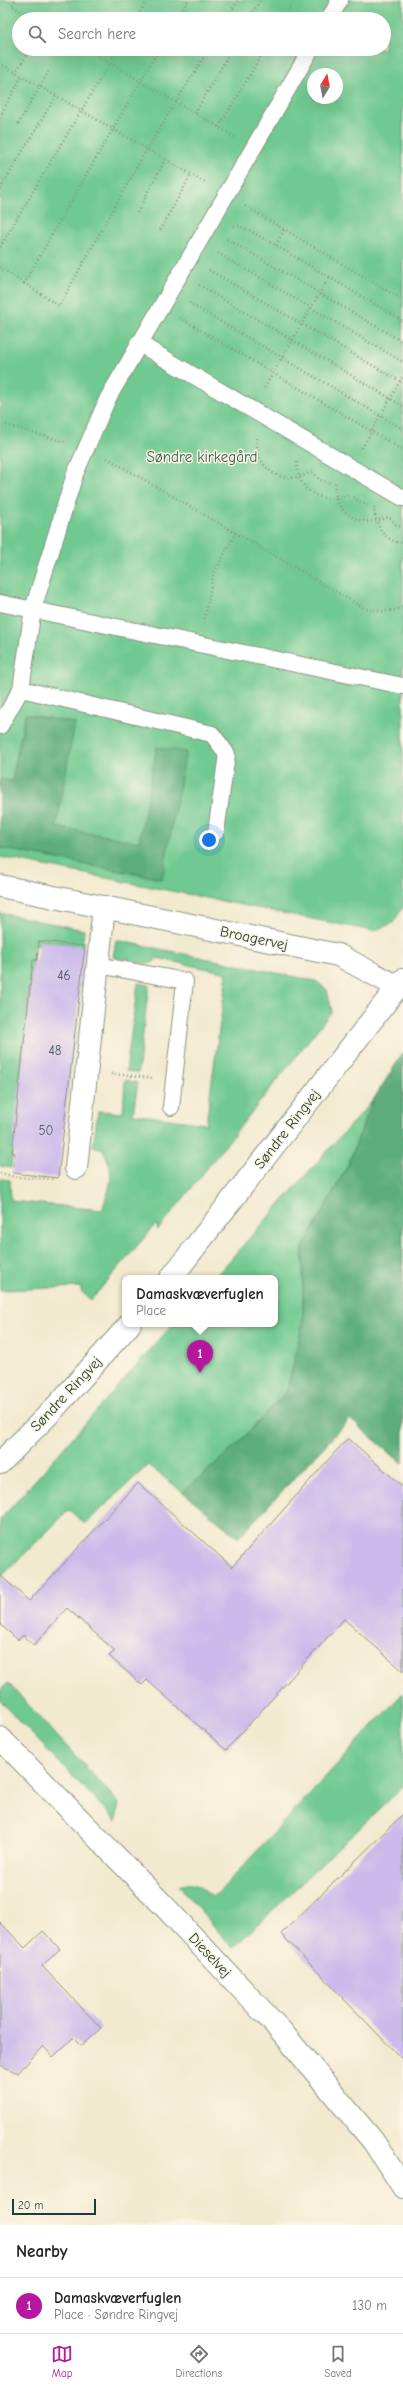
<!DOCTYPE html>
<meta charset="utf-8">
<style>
:root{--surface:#fff;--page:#f2f2f2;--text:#222;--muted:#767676;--line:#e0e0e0;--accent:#b5179e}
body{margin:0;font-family:"Comic Neue",sans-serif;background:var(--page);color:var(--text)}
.compass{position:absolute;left:307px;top:68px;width:36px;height:36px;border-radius:50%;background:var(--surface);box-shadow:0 4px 16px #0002;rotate:10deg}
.scale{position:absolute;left:12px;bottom:10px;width:84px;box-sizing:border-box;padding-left:4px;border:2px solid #1f3d34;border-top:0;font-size:11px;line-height:14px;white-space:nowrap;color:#1f3d34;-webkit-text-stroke:3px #fcf5e5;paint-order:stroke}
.you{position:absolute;left:209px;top:840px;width:14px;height:14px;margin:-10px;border:3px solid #fff;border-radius:50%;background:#1a73e8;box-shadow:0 0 0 6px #1a73e833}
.badge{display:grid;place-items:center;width:26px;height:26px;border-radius:50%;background:var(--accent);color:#fff;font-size:13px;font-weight:700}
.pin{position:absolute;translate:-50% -33px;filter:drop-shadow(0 1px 2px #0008)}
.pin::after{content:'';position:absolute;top:21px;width:14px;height:12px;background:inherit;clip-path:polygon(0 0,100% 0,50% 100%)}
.popup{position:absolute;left:122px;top:1275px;width:156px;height:52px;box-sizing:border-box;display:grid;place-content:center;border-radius:8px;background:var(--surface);filter:drop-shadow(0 1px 3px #0005);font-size:13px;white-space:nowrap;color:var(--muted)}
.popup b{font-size:15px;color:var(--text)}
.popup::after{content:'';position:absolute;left:50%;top:100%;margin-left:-8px;border:8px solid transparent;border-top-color:var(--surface)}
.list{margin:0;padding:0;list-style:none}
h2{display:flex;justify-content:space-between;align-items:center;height:52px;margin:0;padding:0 16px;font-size:17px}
h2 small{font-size:13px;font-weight:400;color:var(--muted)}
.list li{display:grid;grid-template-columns:26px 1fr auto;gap:12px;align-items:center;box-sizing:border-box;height:56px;padding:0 16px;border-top:1px solid var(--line)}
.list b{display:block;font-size:15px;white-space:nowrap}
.list p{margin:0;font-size:13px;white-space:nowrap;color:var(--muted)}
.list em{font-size:13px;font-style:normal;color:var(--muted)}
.icon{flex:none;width:22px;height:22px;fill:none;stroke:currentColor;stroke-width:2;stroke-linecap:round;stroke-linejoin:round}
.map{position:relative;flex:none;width:403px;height:2225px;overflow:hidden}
.search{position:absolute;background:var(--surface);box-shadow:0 4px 16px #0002;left:12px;right:12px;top:12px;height:44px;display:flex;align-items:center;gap:10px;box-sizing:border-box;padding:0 14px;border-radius:22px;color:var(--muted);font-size:15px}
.sheet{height:108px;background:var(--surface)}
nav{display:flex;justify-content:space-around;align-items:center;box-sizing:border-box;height:56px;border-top:1px solid var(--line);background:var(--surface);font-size:11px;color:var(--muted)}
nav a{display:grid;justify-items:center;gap:2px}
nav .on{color:var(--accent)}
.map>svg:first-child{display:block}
.green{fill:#6fc990;stroke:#478362;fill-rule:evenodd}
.forest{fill:#5bad7a;stroke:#3d7557}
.building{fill:#cbbaeb}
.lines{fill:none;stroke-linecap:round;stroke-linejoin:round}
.service-casing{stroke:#889482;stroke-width:18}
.minor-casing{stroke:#889482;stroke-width:24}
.tertiary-casing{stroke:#889482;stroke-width:24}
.secondary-casing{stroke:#889482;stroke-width:24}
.path{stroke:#889482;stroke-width:2.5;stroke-dasharray:1 3;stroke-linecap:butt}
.service{stroke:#fff;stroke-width:16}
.minor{stroke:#fff;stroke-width:22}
.tertiary{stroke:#fff;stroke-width:22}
.secondary{stroke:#fff;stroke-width:22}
.labels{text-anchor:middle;stroke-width:3;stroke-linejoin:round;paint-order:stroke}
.number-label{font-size:13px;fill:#4a5c62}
.park-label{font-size:15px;fill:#33604b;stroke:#fcf5e5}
.street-label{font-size:15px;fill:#1f3d34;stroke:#fcf5e5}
</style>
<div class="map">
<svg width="403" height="2225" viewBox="0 0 403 2225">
<rect width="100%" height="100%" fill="#fcf5e5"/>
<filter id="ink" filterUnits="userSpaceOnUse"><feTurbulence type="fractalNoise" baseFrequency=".025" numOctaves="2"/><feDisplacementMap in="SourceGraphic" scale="8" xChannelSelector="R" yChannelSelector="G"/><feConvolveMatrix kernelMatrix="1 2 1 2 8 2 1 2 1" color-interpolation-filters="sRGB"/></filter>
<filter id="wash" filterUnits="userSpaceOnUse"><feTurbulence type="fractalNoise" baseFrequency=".012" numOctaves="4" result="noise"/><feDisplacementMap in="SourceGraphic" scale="16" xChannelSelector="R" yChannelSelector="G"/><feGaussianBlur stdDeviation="0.9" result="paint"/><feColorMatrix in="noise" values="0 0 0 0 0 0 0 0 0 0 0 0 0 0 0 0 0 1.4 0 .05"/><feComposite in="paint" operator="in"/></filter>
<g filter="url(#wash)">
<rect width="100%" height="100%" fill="#f2eacf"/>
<g class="green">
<path d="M 0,0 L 403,0 L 403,907 L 393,923 L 373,931 L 0,857 ZM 19,19 L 384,19 L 384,49 L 19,49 ZM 313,74 L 337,74 L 337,98 L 313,98 Z"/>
<path d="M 0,913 L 84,930 L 82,946 L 40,941 L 39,945 L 34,944 L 11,1168 L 0,1166 Z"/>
<path d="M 116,940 L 316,981 L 327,990 L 332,1011 L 158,1230 L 156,1224 L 91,1300 L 81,1291 L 81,1287 L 0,1290 L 0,1179 L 10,1180 L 11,1201 L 102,1210 C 111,1183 116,1174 102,1148 L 93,1147 L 98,1111 L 123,1113 L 125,1080 L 138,1083 L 133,1114 L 206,1124 L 227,973 L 157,958 L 153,963 L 142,963 L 113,957 Z"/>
<path d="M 138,983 L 149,985 L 138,1073 L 126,1071 Z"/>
<path d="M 373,1100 L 348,1165 L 303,1248 L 303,1322 L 287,1391 L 237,1445 L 183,1492 L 148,1465 L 85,1524 L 69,1510 L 0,1578 L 0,1520 L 173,1324 L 275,1324 L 275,1278 L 214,1278 Z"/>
<path d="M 8,1683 L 119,1803 L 116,1821 L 0,1701 L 0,1690 Z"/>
<path d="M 403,1693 L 403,1787 L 233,1948 L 179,1886 C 195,1880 200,1887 212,1897 L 217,1894 Z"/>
</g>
<g class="forest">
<path d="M 25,714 L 75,723 L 56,827 L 139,842 L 157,747 L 186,752 L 162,879 L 0,848 L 0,779 L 12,781 Z"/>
<path d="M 403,1053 L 403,1464 L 350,1419 L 238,1538 L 183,1492 L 237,1445 L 287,1391 L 303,1322 L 303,1248 L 348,1165 L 373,1100 Z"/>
</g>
<g id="blocks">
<g class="building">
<path d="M 39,941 L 85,946 L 58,1178 L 13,1173 L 15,1153 L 12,1152 L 33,960 L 37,960 Z"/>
<path d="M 348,1438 L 403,1487 L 403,1671 L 344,1619 L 226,1750 L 147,1680 L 142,1685 L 109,1656 L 115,1651 L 67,1608 L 34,1645 L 23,1635 L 18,1640 L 0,1624 L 0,1575 L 29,1601 L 138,1483 L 232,1567 Z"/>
<path d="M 403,1814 L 403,2060 L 281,1934 Z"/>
<path d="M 0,1922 L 25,1948 L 43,1931 L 60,1949 L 42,1966 L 101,2028 L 81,2046 L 73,2038 L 53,2057 L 43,2046 L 18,2073 L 0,2065 Z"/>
</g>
</g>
</g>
<g filter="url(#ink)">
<use href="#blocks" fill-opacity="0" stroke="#889482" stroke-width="1"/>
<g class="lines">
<g class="service-casing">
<g id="service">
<path d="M 329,19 L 340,0"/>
<path d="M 138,343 L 403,498"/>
<path d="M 0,603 L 403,686"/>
<path d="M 21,689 L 212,734 L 227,754 L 216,832"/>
<path d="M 0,726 L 21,689 L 33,609 L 75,474 L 108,398 L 311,49"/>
<path d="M 98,965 L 185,981 L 171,1107"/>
</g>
</g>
<g class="minor-casing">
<g id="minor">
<path d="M 76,1168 L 104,907"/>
<path d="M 0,1738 L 166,1908 L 282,2032 L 373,2141 L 403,2187"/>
</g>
</g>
<g class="tertiary-casing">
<path id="tertiary" d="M 0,886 L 338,955 L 398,987"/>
</g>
<g class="secondary-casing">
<g id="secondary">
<path d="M 171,1278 L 403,980"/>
<path d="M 0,1463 L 52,1411 L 130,1324"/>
</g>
</g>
<g class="path">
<path d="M 15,0 L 12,6 L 34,19"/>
<path d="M 136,19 L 147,0"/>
<path d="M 177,19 L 188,0"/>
<path d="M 227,19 L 238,0"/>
<path d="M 249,19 L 260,0"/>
<path d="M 283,19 L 294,0"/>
<path d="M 86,49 L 235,137"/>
<path d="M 3,65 L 206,183"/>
<path d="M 15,73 L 27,54"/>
<path d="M 2,113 L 22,76"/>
<path d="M 195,113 L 232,49"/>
<path d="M 18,124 L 50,69"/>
<path d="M 219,127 L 265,49"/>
<path d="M 0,189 L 56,96"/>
<path d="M 245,206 L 403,300"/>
<path d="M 137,213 L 165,160"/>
<path d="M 234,226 L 239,226 L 251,231 L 329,277 L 263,390"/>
<path d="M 160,230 L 191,175"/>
<path d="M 227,239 L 403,342"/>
<path d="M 276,245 L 284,230"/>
<path d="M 0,247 L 118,49"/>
<path d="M 218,253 L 403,362"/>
<path d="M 0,267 L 24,283 L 159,49"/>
<path d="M 209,270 L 403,383"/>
<path d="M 329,277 L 403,321"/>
<path d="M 24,283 L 59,306 L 147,149 L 209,49"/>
<path d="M 199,285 L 403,406"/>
<path d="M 189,303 L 403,429"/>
<path d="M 180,318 L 403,450"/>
<path d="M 6,425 L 65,442"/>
<path d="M 257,438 C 254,471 286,488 312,471"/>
<path d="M 362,448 L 403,376"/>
<path d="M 107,458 L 364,608 C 378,612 389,613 403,607"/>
<path d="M 297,462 C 296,491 324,507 350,494"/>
<path d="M 312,472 L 320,480 L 331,483"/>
<path d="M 335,483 C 332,515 364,530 390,516"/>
<path d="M 354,497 L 359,502 L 368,505"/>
<path d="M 374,507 C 375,525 383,541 403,543"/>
<path d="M 390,518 L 398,526 L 403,528"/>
<path d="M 204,623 L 213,575 L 236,532"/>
<path d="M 111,1074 L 152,1078"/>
<path d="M 0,1173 L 15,1177 L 54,1179"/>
</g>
<use href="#service" class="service"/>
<use href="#minor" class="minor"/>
<use href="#tertiary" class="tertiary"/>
<use href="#secondary" class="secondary"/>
</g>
</g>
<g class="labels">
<g class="number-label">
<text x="64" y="980">46</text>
<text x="55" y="1055">48</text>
<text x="46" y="1135">50</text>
</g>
<g class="park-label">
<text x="202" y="462">Søndre kirkegård</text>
</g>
<g class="street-label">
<text transform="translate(254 938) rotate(12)" y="5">Broagervej</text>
<text transform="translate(287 1129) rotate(-52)" y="5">Søndre Ringvej</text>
<text transform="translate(66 1394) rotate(-47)" y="5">Søndre Ringvej</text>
<text transform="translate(210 1955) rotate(47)" y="5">Dieselvej</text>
</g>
</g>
</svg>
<svg class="compass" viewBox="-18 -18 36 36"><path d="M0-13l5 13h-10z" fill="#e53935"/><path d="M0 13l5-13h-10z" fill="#767676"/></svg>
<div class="scale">20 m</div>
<div class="you"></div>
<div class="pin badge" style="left:200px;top:1373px">1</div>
<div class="popup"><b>Damaskvæverfuglen</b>Place</div>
<div class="search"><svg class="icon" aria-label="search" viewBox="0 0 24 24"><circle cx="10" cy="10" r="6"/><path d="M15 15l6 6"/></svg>Search here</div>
</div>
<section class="sheet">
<h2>Nearby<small></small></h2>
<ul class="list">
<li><span class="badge">1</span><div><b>Damaskvæverfuglen</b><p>Place · Søndre Ringvej</p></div><em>130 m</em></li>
</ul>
</section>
<nav>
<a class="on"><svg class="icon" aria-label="map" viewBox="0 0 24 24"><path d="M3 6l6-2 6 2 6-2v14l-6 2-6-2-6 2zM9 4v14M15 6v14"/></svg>Map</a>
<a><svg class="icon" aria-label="directions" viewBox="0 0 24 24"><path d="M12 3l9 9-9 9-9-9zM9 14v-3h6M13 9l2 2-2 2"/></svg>Directions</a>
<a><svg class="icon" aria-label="saved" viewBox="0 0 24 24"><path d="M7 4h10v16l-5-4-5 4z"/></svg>Saved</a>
</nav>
